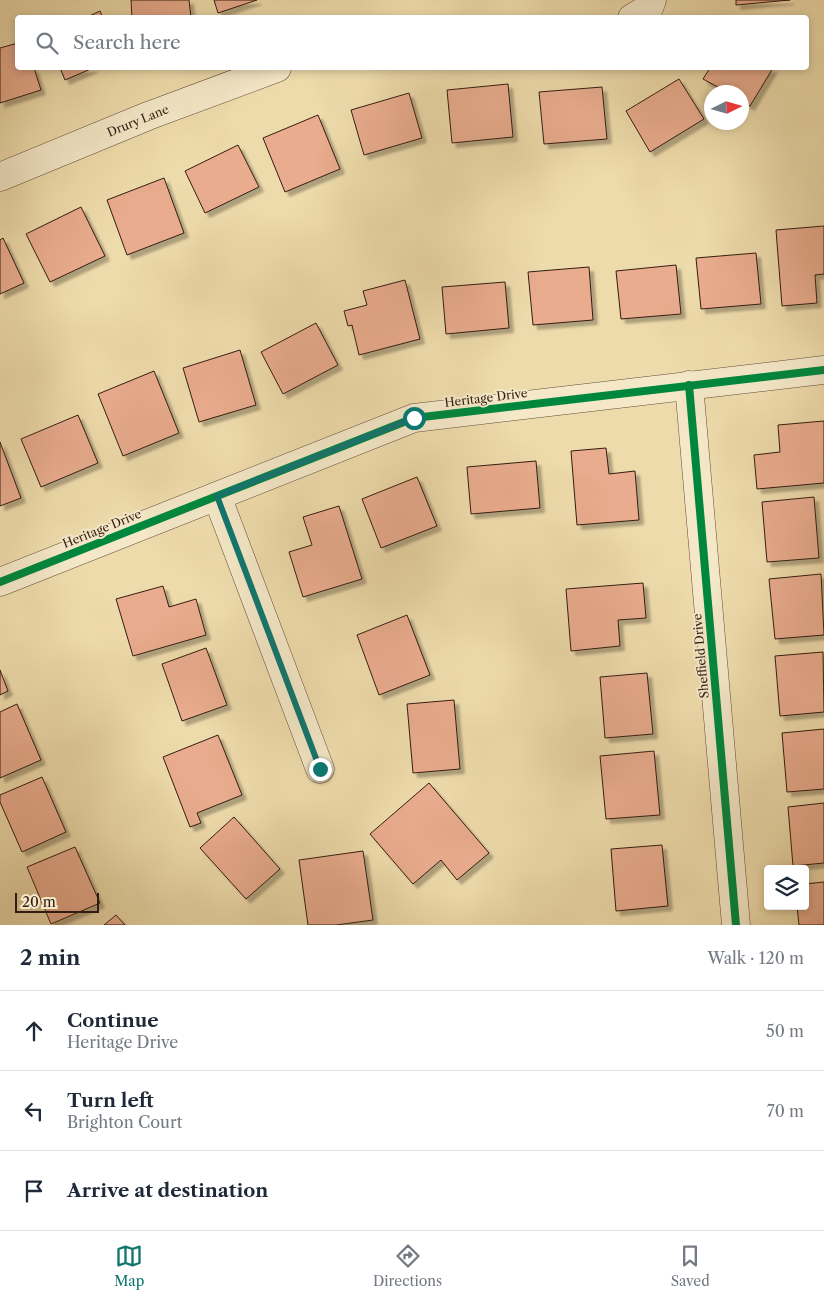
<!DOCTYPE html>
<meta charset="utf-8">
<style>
:root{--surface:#fff;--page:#f2f2f3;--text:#1f2937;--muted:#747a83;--line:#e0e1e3;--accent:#0f766e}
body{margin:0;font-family:"Libre Caslon Text",serif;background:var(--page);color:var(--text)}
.controls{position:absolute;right:15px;bottom:15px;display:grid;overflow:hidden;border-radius:5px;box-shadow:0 2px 8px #0003}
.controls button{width:45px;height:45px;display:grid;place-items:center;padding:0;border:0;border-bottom:1px solid var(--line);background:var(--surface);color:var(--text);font:25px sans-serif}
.compass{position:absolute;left:704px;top:85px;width:45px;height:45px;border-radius:50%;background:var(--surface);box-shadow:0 2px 8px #0003;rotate:85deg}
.scale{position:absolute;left:15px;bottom:12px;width:84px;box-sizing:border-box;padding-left:5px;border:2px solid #331c11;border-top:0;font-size:14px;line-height:18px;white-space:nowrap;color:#331c11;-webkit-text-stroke:4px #f4e8c8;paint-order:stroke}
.stop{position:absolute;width:15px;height:15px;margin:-11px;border:4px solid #0f766e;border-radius:50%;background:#fff}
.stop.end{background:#0f766e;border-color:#fff;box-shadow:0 1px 5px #0008}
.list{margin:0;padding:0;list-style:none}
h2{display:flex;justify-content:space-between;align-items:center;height:65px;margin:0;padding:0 20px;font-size:21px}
h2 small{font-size:16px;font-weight:400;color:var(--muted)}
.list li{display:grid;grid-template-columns:32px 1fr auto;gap:15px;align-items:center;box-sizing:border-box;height:80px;padding:0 20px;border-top:1px solid var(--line)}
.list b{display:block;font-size:19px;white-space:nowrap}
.list p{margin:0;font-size:16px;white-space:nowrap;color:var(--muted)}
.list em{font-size:16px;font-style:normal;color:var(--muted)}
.icon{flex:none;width:28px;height:28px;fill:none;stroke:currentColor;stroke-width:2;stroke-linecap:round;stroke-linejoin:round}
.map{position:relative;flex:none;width:824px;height:925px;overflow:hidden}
.search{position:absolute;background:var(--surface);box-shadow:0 2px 8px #0003;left:15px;right:15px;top:15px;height:55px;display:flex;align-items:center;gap:12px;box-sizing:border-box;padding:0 18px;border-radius:5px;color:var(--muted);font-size:19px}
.sheet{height:305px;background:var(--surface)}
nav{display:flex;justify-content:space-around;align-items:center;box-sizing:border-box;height:70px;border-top:1px solid var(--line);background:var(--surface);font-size:14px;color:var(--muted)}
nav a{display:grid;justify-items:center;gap:2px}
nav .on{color:var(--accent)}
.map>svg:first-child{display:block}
.building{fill:#e9ac8e;stroke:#331c11;filter:url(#shadow)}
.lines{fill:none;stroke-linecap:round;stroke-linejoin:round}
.minor-casing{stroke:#624c38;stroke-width:29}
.minor{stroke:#f4e8c8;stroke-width:28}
.cycleway-casing{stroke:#f4e8c8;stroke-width:11}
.cycleway{stroke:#00873e;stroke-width:8}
.route{stroke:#0f766e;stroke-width:6}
.labels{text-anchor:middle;stroke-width:4;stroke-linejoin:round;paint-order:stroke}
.street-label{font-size:12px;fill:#331c11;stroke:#f4e8c8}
</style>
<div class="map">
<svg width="824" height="925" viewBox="0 0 824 925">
<defs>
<filter id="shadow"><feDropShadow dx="4.5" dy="4.5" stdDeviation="1" flood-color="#0004"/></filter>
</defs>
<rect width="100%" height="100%" fill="#eedbab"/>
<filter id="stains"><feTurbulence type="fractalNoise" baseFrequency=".004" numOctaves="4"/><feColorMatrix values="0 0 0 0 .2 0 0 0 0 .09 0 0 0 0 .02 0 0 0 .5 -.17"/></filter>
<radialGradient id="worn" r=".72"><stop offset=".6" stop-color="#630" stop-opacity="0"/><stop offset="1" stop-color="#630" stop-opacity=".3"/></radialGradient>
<g class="building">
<path d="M 131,0 L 189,0 L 191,18 L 132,18 Z"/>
<path d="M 214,0 L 257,0 L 218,13 Z"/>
<path d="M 736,0 L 790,0 L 736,5 Z"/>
<path d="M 100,11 L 103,18 L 85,18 Z"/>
<path d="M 18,43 L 18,68 L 34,68 L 41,90 L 0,103 L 0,48 Z"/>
<path d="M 60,68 L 93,68 L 65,80 Z"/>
<path d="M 710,68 L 773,68 L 750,106 L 742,101 L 742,92 L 727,92 L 703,79 Z"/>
<path d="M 679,79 L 704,119 L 650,152 L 626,111 Z"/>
<path d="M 508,84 L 513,137 L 452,143 L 447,90 Z"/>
<path d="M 602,87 L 607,139 L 544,144 L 539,92 Z"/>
<path d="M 409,93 L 422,138 L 364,155 L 351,110 Z"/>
<path d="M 318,115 L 340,169 L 285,192 L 263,138 Z"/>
<path d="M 238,145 L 259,187 L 205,213 L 185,171 Z"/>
<path d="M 164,178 L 184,233 L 127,255 L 107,200 Z"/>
<path d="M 81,207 L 105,256 L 50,282 L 26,234 Z"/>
<path d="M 824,226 L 824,274 L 815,275 L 817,303 L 782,306 L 776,230 Z"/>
<path d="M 3,238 L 24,283 L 0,294 L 0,240 Z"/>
<path d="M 756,253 L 761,304 L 701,309 L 696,258 Z"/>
<path d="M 676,265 L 681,314 L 621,319 L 616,271 Z"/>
<path d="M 589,267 L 593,320 L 533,325 L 528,272 Z"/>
<path d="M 405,280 L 420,339 L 359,355 L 352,325 L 348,326 L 344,311 L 367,305 L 363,291 Z"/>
<path d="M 505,282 L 509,328 L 446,334 L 442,287 Z"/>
<path d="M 316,323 L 338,365 L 283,394 L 261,352 Z"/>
<path d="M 240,350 L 256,405 L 199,422 L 183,368 Z"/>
<path d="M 154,371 L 179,433 L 123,456 L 98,394 Z"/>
<path d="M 78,415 L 98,463 L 41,487 L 21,439 Z"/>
<path d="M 824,421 L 824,483 L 757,489 L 754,455 L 780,452 L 778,425 Z"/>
<path d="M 0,442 L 21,498 L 0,506 Z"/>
<path d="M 606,448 L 609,474 L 635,471 L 639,520 L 577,525 L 571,451 Z"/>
<path d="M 536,461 L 540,508 L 471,514 L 467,467 Z"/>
<path d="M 417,477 L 437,526 L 381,548 L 362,499 Z"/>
<path d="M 814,497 L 819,558 L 767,562 L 762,502 Z"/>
<path d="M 339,506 L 362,579 L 303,597 L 289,552 L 312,545 L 303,517 Z"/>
<path d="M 821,574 L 824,635 L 775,639 L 769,579 Z"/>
<path d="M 643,583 L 646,618 L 618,620 L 620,646 L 571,651 L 566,589 Z"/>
<path d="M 163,586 L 169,607 L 196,599 L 206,635 L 133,656 L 116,599 Z"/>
<path d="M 407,615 L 430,675 L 379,695 L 357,635 Z"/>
<path d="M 206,648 L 227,705 L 182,721 L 162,664 Z"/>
<path d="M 823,652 L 824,712 L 780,716 L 775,656 Z"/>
<path d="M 0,670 L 8,691 L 0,695 Z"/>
<path d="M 647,673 L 653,734 L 605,738 L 600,677 Z"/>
<path d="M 454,700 L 460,769 L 413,773 L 407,704 Z"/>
<path d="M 17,704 L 41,760 L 0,778 L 0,712 Z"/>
<path d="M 824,729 L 824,789 L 787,792 L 782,733 Z"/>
<path d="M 218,735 L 242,795 L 197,813 L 201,823 L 190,827 L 163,757 Z"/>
<path d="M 654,751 L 660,815 L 606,819 L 600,756 Z"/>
<path d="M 42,777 L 66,832 L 22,852 L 0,802 L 0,795 Z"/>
<path d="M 429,783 L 489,853 L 457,880 L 441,860 L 413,884 L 370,834 Z"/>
<path d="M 824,803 L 824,863 L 793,866 L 788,807 Z"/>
<path d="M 234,817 L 280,869 L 246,899 L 200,848 Z"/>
<path d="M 662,845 L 668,906 L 616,911 L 611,849 Z"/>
<path d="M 75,847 L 100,903 L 51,924 L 27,867 Z"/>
<path d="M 363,851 L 373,920 L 336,925 L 308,925 L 299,860 Z"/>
<path d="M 824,882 L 824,925 L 799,925 L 797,906 L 805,906 L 805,884 Z"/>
<path d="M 116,915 L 125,925 L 104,925 Z"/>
</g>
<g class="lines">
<g class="minor-casing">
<g id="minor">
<path d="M 632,18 L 649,8 L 652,0"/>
<path d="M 0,177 L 148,116 L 277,68"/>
<path d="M 689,385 L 736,925"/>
<path d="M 217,496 L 320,769"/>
<path d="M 0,582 L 414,418 L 824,370"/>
</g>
</g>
<use href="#minor" class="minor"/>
<g class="cycleway-casing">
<g id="cycleway">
<path d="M 689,385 L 736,925"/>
<path d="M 0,582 L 414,418 L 824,370"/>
</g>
</g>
<use href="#cycleway" class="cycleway"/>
</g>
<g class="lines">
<path class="route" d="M 320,769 L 217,496 L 414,418"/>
</g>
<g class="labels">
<g class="street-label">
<text transform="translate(138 121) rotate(-22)" y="4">Drury Lane</text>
<text transform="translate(486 398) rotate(-7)" y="4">Heritage Drive</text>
<text transform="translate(102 529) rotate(-22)" y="4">Heritage Drive</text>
<text transform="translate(701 656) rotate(-95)" y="4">Sheffield Drive</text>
</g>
</g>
<rect width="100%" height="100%" filter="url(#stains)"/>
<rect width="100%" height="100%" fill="url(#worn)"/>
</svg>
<div class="controls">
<button><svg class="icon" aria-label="layers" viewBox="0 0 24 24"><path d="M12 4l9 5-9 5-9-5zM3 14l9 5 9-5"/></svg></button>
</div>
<svg class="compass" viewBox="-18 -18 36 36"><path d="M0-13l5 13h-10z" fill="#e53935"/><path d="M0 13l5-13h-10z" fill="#747a83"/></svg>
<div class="scale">20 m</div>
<div class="stop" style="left:414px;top:418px"></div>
<div class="stop end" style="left:320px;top:769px"></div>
<div class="search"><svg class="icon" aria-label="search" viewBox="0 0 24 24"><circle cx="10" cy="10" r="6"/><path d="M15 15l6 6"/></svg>Search here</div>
</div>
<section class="sheet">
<h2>2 min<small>Walk · 120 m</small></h2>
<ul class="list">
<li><svg class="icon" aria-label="ahead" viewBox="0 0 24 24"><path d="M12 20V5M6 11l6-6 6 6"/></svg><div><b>Continue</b><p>Heritage Drive</p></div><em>50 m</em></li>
<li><svg class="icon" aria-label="left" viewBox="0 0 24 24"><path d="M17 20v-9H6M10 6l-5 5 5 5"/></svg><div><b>Turn left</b><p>Brighton Court</p></div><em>70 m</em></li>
<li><svg class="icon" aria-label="arrive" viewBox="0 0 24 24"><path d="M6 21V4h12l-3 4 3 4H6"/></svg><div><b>Arrive at destination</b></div></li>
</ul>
</section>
<nav>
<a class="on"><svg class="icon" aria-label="map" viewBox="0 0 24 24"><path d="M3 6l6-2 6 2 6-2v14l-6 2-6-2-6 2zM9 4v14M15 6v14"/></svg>Map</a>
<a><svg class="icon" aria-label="directions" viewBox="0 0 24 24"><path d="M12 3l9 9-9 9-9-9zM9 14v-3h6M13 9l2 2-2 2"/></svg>Directions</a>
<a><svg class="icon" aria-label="saved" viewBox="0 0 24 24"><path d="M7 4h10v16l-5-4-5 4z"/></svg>Saved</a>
</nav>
